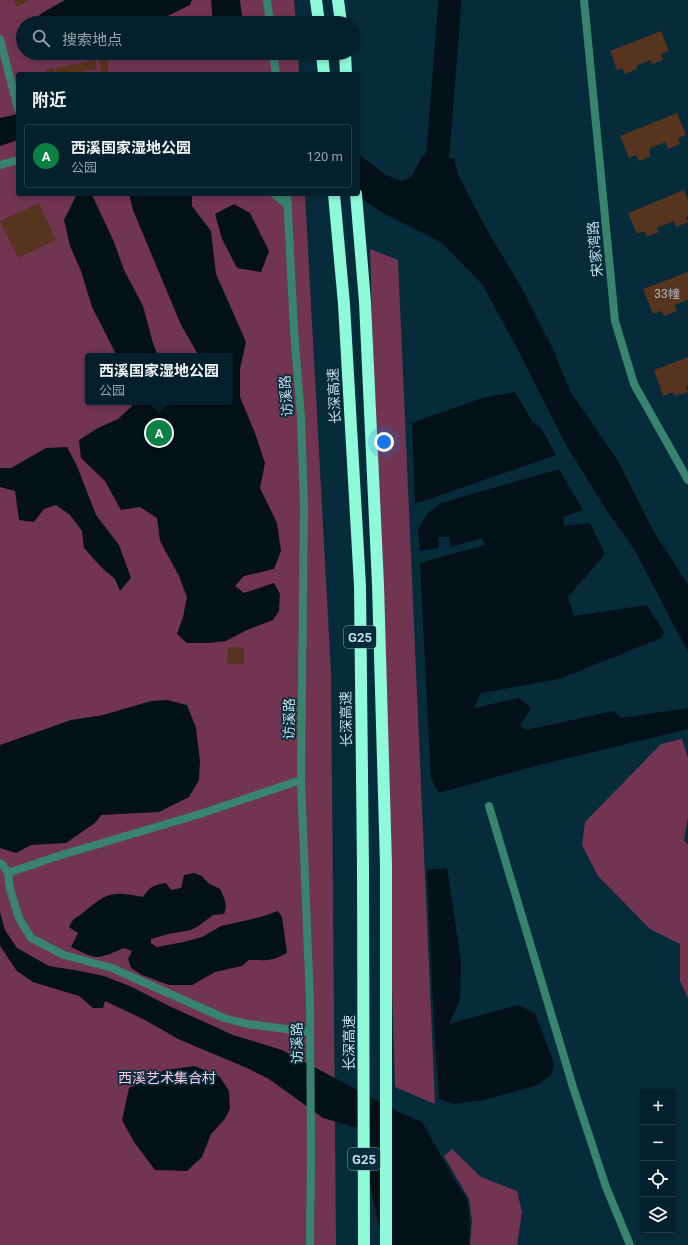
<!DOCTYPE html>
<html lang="zh">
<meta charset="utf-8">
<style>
:root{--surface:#04202c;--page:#0d2834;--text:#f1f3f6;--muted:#97a3a9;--line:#253e48;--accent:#0b8043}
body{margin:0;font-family:Roboto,"Noto Sans SC",sans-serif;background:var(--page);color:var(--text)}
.controls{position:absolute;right:12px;bottom:12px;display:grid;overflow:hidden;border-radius:4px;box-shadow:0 2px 6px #0003}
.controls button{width:36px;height:36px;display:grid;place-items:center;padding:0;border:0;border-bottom:1px solid var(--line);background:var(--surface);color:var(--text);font:20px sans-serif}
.you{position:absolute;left:384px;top:442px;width:14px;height:14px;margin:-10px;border:3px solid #fff;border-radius:50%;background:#1a73e8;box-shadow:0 0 0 6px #1a73e833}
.badge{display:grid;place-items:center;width:26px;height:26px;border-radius:50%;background:var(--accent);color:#fff;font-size:13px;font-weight:700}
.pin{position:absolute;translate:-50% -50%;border:2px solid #fff;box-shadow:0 1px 4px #0006}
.popup{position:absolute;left:85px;top:353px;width:148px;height:52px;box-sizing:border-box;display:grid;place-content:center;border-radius:4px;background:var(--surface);filter:drop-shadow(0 1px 3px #0005);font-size:13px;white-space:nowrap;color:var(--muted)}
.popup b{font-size:15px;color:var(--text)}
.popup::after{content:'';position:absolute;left:50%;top:100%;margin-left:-8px;border:8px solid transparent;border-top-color:var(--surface)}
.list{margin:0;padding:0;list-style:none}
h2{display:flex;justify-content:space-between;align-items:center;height:52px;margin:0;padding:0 16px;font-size:17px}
h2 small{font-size:13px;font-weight:400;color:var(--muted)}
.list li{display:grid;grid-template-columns:26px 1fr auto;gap:12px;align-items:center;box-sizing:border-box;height:64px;margin:0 8px 8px;padding:0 8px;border:1px solid var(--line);border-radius:4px}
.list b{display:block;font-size:15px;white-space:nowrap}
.list p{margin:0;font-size:13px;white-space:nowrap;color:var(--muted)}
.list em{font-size:13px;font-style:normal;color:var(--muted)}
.icon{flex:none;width:22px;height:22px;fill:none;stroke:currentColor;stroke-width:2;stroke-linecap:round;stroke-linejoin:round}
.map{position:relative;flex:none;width:688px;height:1245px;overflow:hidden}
.search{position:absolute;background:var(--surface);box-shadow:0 2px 6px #0003;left:16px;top:16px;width:344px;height:44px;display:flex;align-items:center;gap:10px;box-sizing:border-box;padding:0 14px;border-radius:22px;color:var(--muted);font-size:15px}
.panel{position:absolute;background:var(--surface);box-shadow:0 2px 6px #0003;left:16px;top:72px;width:344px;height:124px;border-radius:4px}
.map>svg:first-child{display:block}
.green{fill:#713552;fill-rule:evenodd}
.water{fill:#041118}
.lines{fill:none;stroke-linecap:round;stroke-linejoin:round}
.river{stroke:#041118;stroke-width:23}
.building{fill:#57341d}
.minor{stroke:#39846e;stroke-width:8}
.tertiary{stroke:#39846e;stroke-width:8}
.motorway{stroke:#8ffad9;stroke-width:12}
.labels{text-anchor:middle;stroke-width:3.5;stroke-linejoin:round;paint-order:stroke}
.number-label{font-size:12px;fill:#aab4b8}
.shield{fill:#062b3b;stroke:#8ca8b6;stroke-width:1}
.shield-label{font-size:13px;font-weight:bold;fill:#c6deeb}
.street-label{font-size:14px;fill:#c6deeb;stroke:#062b3b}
.park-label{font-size:14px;fill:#fecce1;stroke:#062b3b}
</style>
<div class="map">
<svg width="688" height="1245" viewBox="0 0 688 1245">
<rect width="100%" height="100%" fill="#062b3b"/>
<g class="green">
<path d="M 0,0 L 294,0 L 296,23 L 23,23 L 23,53 L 298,53 L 299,74 L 18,74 L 18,194 L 305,194 L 331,673 L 336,1245 L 0,1245 ZM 88,356 L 230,356 L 230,402 L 88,402 Z"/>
<path d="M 370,249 L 398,260 L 435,1104 L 395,1087 Z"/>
<path d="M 682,739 L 688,758 L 688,818 L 684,840 L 688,845 L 688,998 L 680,981 L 680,944 L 650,929 L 598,876 L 582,845 L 585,822 L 661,744 Z"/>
<path d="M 452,1149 L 481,1177 L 517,1191 L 522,1212 L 517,1245 L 470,1245 L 472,1221 L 469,1199 L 444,1156 Z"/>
</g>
<g class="water">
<path d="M 65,0 L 192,0 L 190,5 L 153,23 L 31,23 L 42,13 Z"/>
<path d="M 211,0 L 240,0 L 243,23 L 213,23 Z"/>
<path d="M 18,114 L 18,140 L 0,146 L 0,118 Z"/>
<path d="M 358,154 L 386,175 L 402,181 L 411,177 L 423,155 L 442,159 L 454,158 L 459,177 L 487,230 L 524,292 L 553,349 L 570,391 L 618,461 L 655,534 L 688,584 L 688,652 L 634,549 L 609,514 L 566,445 L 518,350 L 482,284 L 441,242 L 383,213 L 355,194 L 358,194 Z"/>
<path d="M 77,194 L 92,195 L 114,242 L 124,270 L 143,306 L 153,343 L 158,356 L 117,356 L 92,307 L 81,271 L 70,246 L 64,220 Z"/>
<path d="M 129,194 L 192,194 L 192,206 L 211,231 L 216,274 L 246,342 L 240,369 L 240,397 L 255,433 L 265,463 L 260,488 L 277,523 L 281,551 L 274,569 L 244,576 L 235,586 L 244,593 L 274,583 L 280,594 L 279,611 L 273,620 L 247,630 L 226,641 L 209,643 L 187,643 L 177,634 L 183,617 L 187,597 L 179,576 L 160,541 L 157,518 L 140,507 L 121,510 L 105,481 L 81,458 L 79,440 L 98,428 L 118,419 L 132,406 L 131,402 L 230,402 L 230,356 L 199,356 L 181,325 L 133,210 Z"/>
<path d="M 234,204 L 250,213 L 269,251 L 261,272 L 237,268 L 222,239 L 215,214 Z"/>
<path d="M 515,392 L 532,421 L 541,428 L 556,455 L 415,504 L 412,423 L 482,398 Z"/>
<path d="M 67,447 L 77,466 L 96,515 L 119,545 L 131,578 L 120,591 L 115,579 L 101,567 L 84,548 L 82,531 L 70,515 L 56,505 L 44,509 L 34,522 L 19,520 L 15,491 L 0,487 L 0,468 L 11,468 L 46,448 Z"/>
<path d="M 559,469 L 583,510 L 563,517 L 564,526 L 590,523 L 605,554 L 568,597 L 574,616 L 647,605 L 664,632 L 661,638 L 559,679 L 481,693 L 474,708 L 519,698 L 531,708 L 520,726 L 526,730 L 614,711 L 621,718 L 688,708 L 688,729 L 535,766 L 439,793 L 431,779 L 420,563 L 485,545 L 482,538 L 451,547 L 449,537 L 438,537 L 439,548 L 420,551 L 418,529 L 427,514 L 441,503 Z"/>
<path d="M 167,700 L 187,705 L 196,728 L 200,761 L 199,780 L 189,797 L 159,812 L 101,815 L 95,823 L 66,843 L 31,845 L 16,853 L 0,848 L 0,745 L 71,720 L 103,715 L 151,701 Z"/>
<path d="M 447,868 L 461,961 L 460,1000 L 449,1024 L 518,1005 L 535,1013 L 554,1063 L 551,1075 L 538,1085 L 483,1100 L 454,1104 L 439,1099 L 434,1027 L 427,870 Z"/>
<path d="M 194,873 L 202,876 L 208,883 L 220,889 C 224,897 228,905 224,914 L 213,915 L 200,925 L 191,930 L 168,934 L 151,939 L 151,943 L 157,947 L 184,942 L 202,937 L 221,926 L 261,917 L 278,911 L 282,917 L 287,953 C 271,962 266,960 249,960 L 242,966 L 215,972 L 192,985 L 169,985 L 142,975 L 131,968 L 128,959 L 132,951 L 124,948 C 96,960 98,960 71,947 L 78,933 L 69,927 C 75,915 75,920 84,912 C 108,892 112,891 143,897 C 151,886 153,885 166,883 L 171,890 L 181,888 L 184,875 Z"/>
<path d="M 0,912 L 5,930 L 17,948 L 49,966 L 80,971 L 104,976 L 132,987 L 169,1006 L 233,1035 L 282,1050 L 399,1112 L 422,1122 L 457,1184 L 467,1199 L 470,1218 L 469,1245 L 383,1245 L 358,1128 L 323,1118 L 269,1079 L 247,1068 L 178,1039 L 145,1020 L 105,1001 L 103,1008 L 93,1008 L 79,996 L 33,982 L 17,971 L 0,946 Z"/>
<path d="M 195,1066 L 220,1077 L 229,1091 L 230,1109 L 224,1120 L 211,1134 L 202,1157 L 187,1171 L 155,1170 L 134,1142 L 122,1120 L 129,1088 L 165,1070 Z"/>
</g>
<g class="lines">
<path class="river" d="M 428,188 L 438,152 L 450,0"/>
</g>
<g class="building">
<path d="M 13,0 L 29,0 L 17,7 Z"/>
<path d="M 661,31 L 669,51 L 661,54 L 663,60 L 652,64 L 650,60 L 636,66 L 637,69 L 625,74 L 622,68 L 617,70 L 610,51 Z"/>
<path d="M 107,58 L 109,74 L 101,74 L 99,60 Z"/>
<path d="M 95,60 L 97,69 L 69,74 L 58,74 L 56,68 Z"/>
<path d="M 54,68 L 55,74 L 47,74 L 46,69 Z"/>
<path d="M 677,113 L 686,135 L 678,138 L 680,144 L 668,149 L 666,142 L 650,148 L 650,157 L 639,161 L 636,155 L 629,158 L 620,136 Z"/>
<path d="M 684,190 L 688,200 L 688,215 L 686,216 L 688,222 L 676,227 L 674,221 L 657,228 L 659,232 L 647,237 L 644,231 L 637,234 L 628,213 Z"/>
<path d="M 39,203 L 56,240 L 18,258 L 0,221 Z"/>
<path d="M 688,272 L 688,300 L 674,305 L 677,311 L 664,316 L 661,311 L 653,314 L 643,289 Z"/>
<path d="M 688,357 L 688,385 L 686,386 L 688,392 L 675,396 L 673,392 L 663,396 L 654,370 Z"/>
<path d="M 228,647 L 244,648 L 244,664 L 227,664 Z"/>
</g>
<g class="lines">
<g class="minor">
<path d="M 584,0 L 615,321 L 634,384 L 688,480"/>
<path d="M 0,39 L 18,109"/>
<path d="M 0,165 L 18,160"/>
<path d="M 274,194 L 288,205"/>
<path d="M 489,806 L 573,1087 L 606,1187 L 630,1245"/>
<path d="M 0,863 L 3,865 L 8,873 L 10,889 L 19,918 L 31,938 L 64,955 L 112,968 L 224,1018 L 247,1024 L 310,1032"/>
<path d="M 8,873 L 58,856 L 200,814 L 301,780"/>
</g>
<g class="tertiary">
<path d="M 267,0 L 270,23"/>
<path d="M 273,53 L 276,74"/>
<path d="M 287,194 L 294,330 L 301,417 L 304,505 L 301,780 L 310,1002 L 311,1155 L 310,1245"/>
</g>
<g class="motorway">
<path d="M 316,0 L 319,23"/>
<path d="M 338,0 L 341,23"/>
<path d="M 322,53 L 324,74"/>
<path d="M 345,53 L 346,74"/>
<path d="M 334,194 L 344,304 L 360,586 L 363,868 L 364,1245"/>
<path d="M 356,194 L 365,302 L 378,585 L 386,865 L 386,1245"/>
</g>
</g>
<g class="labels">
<g class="number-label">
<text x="667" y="298">33幢</text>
</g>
<g class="shield">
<rect x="344" y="626" width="32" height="22" rx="3"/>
<rect x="348" y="1148" width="32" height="22" rx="3"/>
</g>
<g class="shield-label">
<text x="360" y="642">G25</text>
<text x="364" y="1164">G25</text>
</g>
<g class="street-label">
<text transform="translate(595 249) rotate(-95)" y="5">宋家湾路</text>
<text transform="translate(286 396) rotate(-94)" y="5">访溪路</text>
<text transform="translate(334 396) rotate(-93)" y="5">长深高速</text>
<text transform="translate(289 719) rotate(-89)" y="5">访溪路</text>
<text transform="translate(346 719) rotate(-91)" y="5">长深高速</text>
<text transform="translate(297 1043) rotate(-91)" y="5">访溪路</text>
<text transform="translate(349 1043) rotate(-90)" y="5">长深高速</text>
</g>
<g class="park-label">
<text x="167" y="1083">西溪艺术集合村</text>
</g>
</g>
</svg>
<div class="controls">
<button>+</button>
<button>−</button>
<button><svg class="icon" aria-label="locate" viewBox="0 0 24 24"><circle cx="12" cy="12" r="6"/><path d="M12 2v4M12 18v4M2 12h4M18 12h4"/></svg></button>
<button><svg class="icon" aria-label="layers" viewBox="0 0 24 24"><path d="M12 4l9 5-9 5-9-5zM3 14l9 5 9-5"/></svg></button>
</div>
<div class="you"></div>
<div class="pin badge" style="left:159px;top:433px">A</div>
<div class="popup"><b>西溪国家湿地公园</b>公园</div>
<div class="search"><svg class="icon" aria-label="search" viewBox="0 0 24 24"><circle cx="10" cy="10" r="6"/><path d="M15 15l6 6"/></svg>搜索地点</div>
<section class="panel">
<h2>附近<small></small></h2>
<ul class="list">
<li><span class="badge">A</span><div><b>西溪国家湿地公园</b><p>公园</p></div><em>120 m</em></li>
</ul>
</section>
</div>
